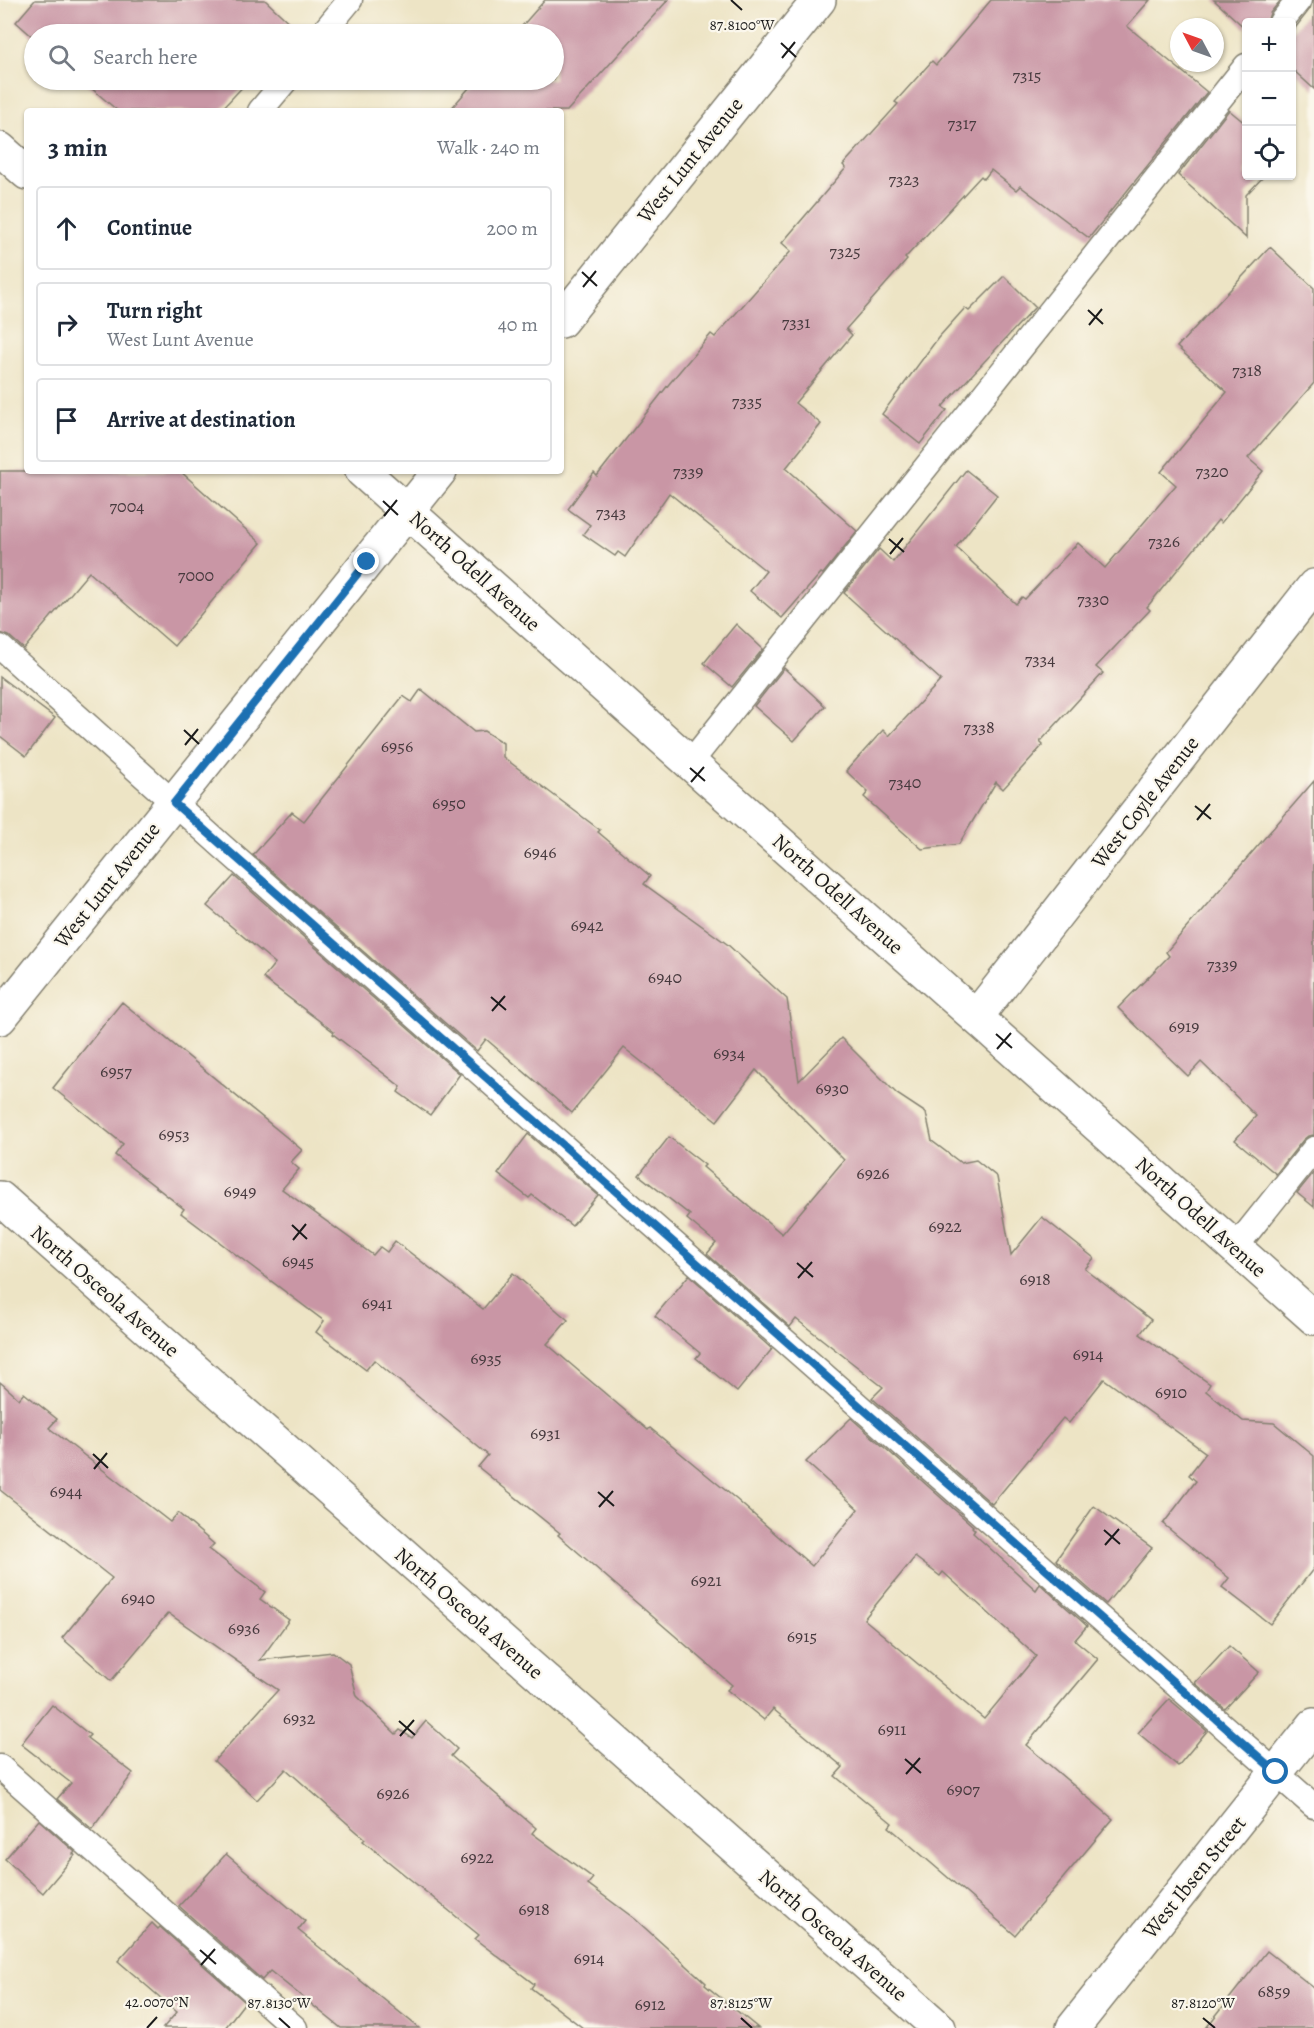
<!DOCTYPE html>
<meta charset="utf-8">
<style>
:root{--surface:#fff;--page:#f2f2f3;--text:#1f2937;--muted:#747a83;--line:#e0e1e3}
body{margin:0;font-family:Alegreya,serif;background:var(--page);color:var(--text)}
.controls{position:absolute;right:18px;top:18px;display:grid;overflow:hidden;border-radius:6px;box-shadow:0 2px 4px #0004}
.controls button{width:54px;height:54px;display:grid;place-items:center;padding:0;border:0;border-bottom:2px solid var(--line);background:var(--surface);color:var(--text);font:30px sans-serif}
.compass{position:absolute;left:1170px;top:18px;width:54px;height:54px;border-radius:50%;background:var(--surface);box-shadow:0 2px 4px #0004;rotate:311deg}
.stop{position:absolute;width:18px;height:18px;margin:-14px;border:4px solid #1f6fb2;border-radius:50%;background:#fff}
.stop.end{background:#1f6fb2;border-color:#fff;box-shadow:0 2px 6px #0008}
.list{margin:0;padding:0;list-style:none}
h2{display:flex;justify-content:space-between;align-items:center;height:78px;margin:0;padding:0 24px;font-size:26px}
h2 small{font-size:20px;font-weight:400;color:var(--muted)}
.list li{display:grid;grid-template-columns:39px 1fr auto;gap:18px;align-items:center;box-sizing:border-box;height:84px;margin:0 12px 12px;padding:0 12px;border:2px solid var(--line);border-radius:6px}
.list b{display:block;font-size:22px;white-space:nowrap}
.list p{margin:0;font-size:20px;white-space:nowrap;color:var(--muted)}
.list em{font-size:20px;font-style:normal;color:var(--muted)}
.icon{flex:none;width:33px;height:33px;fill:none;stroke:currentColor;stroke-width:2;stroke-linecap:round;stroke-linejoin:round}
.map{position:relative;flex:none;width:1314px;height:2028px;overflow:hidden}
.search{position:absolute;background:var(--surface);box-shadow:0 2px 4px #0004;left:24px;top:24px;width:540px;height:66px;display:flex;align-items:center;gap:15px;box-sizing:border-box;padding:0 21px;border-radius:33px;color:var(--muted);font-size:22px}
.panel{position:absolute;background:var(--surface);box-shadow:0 2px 4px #0004;left:24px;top:108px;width:540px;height:366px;border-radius:6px}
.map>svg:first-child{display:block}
.building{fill:#c996a5;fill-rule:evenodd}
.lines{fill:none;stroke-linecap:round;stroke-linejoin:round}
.service-casing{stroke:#848070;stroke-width:27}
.minor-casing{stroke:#848070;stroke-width:36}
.service{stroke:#fff;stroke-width:24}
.minor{stroke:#fff;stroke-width:33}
.route{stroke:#1f6fb2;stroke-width:8}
.ticks{fill:none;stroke:#1c1c1c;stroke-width:2}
.labels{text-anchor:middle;stroke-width:4.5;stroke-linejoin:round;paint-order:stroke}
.number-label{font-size:18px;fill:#473a3e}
.street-label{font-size:21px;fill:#1c1c1c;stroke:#fbf7ec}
.ticks-label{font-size:15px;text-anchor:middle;fill:#1c1c1c;stroke:#fbf7ec;stroke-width:4.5;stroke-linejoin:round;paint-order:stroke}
</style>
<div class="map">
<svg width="1314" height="2028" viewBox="0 0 1314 2028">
<rect width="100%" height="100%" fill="#fbf7ec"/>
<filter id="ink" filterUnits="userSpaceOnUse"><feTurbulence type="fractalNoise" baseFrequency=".0167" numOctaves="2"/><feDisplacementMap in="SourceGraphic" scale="12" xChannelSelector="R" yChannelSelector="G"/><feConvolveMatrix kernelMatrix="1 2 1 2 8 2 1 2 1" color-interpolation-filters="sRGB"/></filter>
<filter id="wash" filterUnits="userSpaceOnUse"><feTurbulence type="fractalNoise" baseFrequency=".008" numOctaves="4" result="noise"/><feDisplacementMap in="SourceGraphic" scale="24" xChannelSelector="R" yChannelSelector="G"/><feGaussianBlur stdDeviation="1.35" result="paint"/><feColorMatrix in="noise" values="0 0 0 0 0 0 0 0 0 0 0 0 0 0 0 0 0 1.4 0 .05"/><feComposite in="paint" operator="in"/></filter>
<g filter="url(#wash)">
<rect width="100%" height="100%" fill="#ede4c5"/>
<g id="blocks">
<g class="building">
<path d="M 35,0 L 265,0 L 296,29 L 291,34 L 34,34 L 34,38 L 16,22 Z"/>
<path d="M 545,0 L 668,0 L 567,111 L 449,111 L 476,80 L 554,80 L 554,34 L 515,34 Z"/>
<path d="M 991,0 L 1150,0 L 1127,26 L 1207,92 L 1089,238 L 1020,186 L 1016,190 L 991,170 L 984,179 L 981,176 L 905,258 L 907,260 L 846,329 L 852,335 L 795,403 L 821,424 L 786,468 L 857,531 L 823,574 L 821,573 L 782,618 L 750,591 L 766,571 L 669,493 L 625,557 L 618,552 L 615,556 L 583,534 L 590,525 L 568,509 L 594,473 L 597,476 L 669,384 L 711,334 L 715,337 L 791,251 L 782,243 L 846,168 L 843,165 L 898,104 L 895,102 L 932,61 L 936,65 Z"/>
<path d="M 1214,0 L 1281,0 L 1270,13 L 1267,22 L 1246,22 L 1246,29 Z"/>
<path d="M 1313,0 L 1314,0 L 1314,89 L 1292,69 L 1292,32 L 1310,9 Z"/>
<path d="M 82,80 L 249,80 L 220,111 L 118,111 Z"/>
<path d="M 1229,110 L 1246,124 L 1246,176 L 1264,176 L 1246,195 L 1246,238 L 1178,175 Z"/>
<path d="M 1270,247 L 1314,288 L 1314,383 L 1248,458 L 1263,471 L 1221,523 L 1218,520 L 1147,607 L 1150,610 L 1096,667 L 1103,673 L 1040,742 L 1043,745 L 1003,789 L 996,782 L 959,844 L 922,849 L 864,797 L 868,792 L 846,771 L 883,730 L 889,736 L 941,680 L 844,593 L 879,549 L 893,562 L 966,470 L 997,495 L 956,547 L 1016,604 L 1022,597 L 1025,599 L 1078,543 L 1105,568 L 1176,485 L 1161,472 L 1227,392 L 1177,347 Z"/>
<path d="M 1004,276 L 1035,307 L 942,407 L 947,410 L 920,444 L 882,414 L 938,338 L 965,308 L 969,311 Z"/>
<path d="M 0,471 L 180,471 L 261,543 L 174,646 L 89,572 L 24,649 L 9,636 L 0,633 Z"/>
<path d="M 736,624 L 763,649 L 732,687 L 704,663 Z"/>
<path d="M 784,668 L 825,706 L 794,741 L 754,706 Z"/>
<path d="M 0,677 L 55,718 L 26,756 L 0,736 Z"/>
<path d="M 421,689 L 474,732 L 484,731 L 503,743 L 503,757 L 600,830 L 598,832 L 650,876 L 644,884 L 727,944 L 787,999 L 799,1081 L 841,1038 L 897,1094 L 926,1113 L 932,1141 L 961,1163 L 976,1160 L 997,1177 L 1011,1255 L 1042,1217 L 1094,1258 L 1085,1269 L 1151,1320 L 1140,1334 L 1210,1384 L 1206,1391 L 1243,1421 L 1274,1423 L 1314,1456 L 1314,1568 L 1270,1624 L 1222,1587 L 1229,1578 L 1163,1524 L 1196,1481 L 1189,1475 L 1206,1453 L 1104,1379 L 1069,1423 L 1063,1418 L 992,1504 L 872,1398 L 883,1387 L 796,1319 L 790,1327 L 707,1254 L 716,1243 L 687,1219 L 690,1215 L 639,1175 L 669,1137 L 705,1165 L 703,1167 L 782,1234 L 844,1160 L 756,1070 L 717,1121 L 624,1048 L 572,1113 L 486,1039 L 477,1051 L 253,855 L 292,812 L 304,821 L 403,696 L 412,702 Z"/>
<path d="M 1314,781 L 1314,1135 L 1308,1136 L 1303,1140 L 1276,1174 L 1235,1140 L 1256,1116 L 1201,1062 L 1188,1076 L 1118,1008 L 1169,956 L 1166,952 L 1183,932 Z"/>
<path d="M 234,876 L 460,1074 L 430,1115 L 398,1092 L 401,1087 L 333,1034 L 334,1032 L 263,978 L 275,963 L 207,906 Z"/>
<path d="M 122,1002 L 302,1150 L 291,1162 L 299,1169 L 282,1189 L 373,1255 L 380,1247 L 387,1252 L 395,1241 L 483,1309 L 513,1273 L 568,1320 L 547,1344 L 648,1430 L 650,1428 L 736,1499 L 812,1566 L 858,1509 L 806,1462 L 851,1418 L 973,1526 L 972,1527 L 975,1530 L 973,1533 L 1036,1590 L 1040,1584 L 1087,1626 L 1075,1640 L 1098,1659 L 1026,1745 L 1113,1819 L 1015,1935 L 889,1827 L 892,1823 L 835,1776 L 843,1767 L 773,1709 L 764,1720 L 727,1690 L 732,1685 L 558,1535 L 560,1533 L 478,1467 L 488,1455 L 374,1360 L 366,1370 L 316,1332 L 324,1321 L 181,1213 L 184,1209 L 115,1155 L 123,1144 L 53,1088 ZM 915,1557 L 940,1576 L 943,1572 L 1036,1656 L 984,1719 L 864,1619 Z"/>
<path d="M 528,1134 L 598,1195 L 572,1226 L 532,1195 L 529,1198 L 498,1174 Z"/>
<path d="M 1314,1172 L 1314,1207 L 1297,1193 Z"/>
<path d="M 689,1275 L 772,1349 L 737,1392 L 696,1358 L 700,1353 L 655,1316 Z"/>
<path d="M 0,1382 L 19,1399 L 24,1393 L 57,1419 L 49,1428 L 170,1522 L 178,1513 L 214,1544 L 209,1549 L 265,1592 L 260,1599 L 289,1620 L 260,1660 L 333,1652 L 349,1664 L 357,1696 L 396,1734 L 400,1730 L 412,1738 L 426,1721 L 457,1749 L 451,1756 L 536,1828 L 532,1833 L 593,1878 L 588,1884 L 635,1919 L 706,1983 L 705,1985 L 758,2028 L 583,2028 L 531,1988 L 534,1984 L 475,1939 L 479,1935 L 363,1841 L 365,1839 L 286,1769 L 257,1800 L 214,1761 L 278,1690 L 168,1613 L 111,1681 L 62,1638 L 112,1578 L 0,1490 Z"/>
<path d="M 1094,1506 L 1152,1548 L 1106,1604 L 1056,1560 Z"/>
<path d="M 1229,1646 L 1259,1672 L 1225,1709 L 1195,1683 Z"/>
<path d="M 1169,1699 L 1207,1731 L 1178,1766 L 1138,1733 Z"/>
<path d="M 52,1705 L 90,1735 L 87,1738 L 133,1773 L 92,1829 L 57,1799 L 71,1783 L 21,1744 Z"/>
<path d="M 39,1820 L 75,1852 L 73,1854 L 75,1855 L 43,1893 L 5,1859 Z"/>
<path d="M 226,1854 L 305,1921 L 298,1930 L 419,2028 L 341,2028 L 270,1971 L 262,1980 L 179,1906 Z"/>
<path d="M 152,1923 L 158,1929 L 160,1927 L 245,2002 L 225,2028 L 163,2028 L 177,2012 L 118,1961 Z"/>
<path d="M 1267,1951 L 1314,1988 L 1314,2028 L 1206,2028 Z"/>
</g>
</g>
</g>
<g filter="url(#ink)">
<use href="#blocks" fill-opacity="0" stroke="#848070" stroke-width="1.5"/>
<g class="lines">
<g class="service-casing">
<g id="service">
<path d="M 1281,22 L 1299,0"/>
<path d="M 322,34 L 350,0"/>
<path d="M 260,111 L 286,80"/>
<path d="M 0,647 L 223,847 L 1314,1806"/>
<path d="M 690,763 L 1246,66"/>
<path d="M 1235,1248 L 1314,1149"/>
<path d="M 0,1767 L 295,2028"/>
</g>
</g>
<g class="minor-casing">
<g id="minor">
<path d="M 0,149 L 27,173"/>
<path d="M 561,321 L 819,0"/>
<path d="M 362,471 L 1314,1318"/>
<path d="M 976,1017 L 1314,586"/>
<path d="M 0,1018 L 440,471"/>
<path d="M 0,1198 L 939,2028"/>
<path d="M 1073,2028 L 1314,1725"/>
</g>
</g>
<use href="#service" class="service"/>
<use href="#minor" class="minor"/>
</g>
</g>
<g class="lines" filter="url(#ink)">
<path class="route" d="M 367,562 L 174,803 L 1276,1772"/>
</g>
<path class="ticks" d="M 731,0 L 742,10M 781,43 L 796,57M 782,58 L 795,42M 582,272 L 597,286M 583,287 L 596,271M 1088,310 L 1103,324M 1089,325 L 1102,309M 383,501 L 398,515M 384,516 L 397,500M 889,539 L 904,552M 890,554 L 903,538M 184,730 L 199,744M 185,745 L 198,729M 690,768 L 705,781M 691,782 L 704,767M 1195,806 L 1211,819M 1197,820 L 1210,804M 491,997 L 506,1010M 492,1011 L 505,996M 996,1034 L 1012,1048M 997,1049 L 1011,1033M 292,1225 L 307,1239M 293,1240 L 306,1224M 797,1263 L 813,1277M 798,1278 L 812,1262M 93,1454 L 108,1468M 94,1469 L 107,1453M 598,1492 L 614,1506M 599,1507 L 613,1491M 1104,1530 L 1120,1544M 1105,1545 L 1119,1529M 399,1721 L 415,1735M 400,1736 L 414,1720M 905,1759 L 921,1773M 906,1774 L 920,1758M 200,1950 L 216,1964M 201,1965 L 215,1949M 279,2018 L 290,2028M 741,2018 L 752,2028M 1203,2018 L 1215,2028M 147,2028 L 157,2017"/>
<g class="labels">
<g class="number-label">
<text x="1027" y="81">7315</text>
<text x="962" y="129">7317</text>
<text x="904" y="185">7323</text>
<text x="845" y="257">7325</text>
<text x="796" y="328">7331</text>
<text x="1247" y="376">7318</text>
<text x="747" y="407">7335</text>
<text x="688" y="477">7339</text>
<text x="1212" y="477">7320</text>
<text x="127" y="512">7004</text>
<text x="611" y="518">7343</text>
<text x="1164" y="547">7326</text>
<text x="196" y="581">7000</text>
<text x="1093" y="605">7330</text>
<text x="1040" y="665">7334</text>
<text x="979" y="733">7338</text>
<text x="397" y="752">6956</text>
<text x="905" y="788">7340</text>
<text x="449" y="809">6950</text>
<text x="540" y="858">6946</text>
<text x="587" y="931">6942</text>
<text x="1222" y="970">7339</text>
<text x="665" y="983">6940</text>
<text x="1184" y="1032">6919</text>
<text x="729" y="1059">6934</text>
<text x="116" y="1077">6957</text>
<text x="832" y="1094">6930</text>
<text x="174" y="1140">6953</text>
<text x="873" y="1179">6926</text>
<text x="240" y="1197">6949</text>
<text x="945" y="1232">6922</text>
<text x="298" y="1267">6945</text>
<text x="1035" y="1285">6918</text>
<text x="377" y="1309">6941</text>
<text x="1088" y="1360">6914</text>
<text x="486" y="1364">6935</text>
<text x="1171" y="1398">6910</text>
<text x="545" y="1439">6931</text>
<text x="66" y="1497">6944</text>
<text x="706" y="1586">6921</text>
<text x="138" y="1604">6940</text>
<text x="244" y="1634">6936</text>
<text x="802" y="1642">6915</text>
<text x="299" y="1724">6932</text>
<text x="892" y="1735">6911</text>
<text x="963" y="1795">6907</text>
<text x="393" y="1799">6926</text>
<text x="477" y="1863">6922</text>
<text x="534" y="1915">6918</text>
<text x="589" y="1964">6914</text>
<text x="1274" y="1997">6859</text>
<text x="650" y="2010">6912</text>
</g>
<g class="street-label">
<text transform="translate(690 160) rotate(-51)" y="7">West Lunt Avenue</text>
<text transform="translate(475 571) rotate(42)" y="7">North Odell Avenue</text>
<text transform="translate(1145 802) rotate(-52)" y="7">West Coyle Avenue</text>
<text transform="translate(107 885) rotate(-51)" y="7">West Lunt Avenue</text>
<text transform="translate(838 894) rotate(42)" y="7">North Odell Avenue</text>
<text transform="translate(1201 1217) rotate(42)" y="7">North Odell Avenue</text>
<text transform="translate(105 1291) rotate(41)" y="7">North Osceola Avenue</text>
<text transform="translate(469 1613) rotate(41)" y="7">North Osceola Avenue</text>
<text transform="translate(1194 1877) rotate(-51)" y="7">West Ibsen Street</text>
<text transform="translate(833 1935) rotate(41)" y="7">North Osceola Avenue</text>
</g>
</g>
<g class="ticks-label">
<text x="742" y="30">87.8100°W</text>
<text x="157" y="2007">42.0070°N</text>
<text x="279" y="2008">87.8130°W</text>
<text x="741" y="2008">87.8125°W</text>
<text x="1203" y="2008">87.8120°W</text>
</g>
</svg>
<div class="controls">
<button>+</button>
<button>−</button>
<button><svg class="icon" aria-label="locate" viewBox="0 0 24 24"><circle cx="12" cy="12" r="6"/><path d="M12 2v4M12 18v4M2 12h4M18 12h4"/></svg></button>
</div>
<svg class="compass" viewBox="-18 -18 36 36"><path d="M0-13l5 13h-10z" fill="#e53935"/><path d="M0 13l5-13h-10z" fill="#747a83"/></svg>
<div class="stop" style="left:1276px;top:1772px"></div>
<div class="stop end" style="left:367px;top:562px"></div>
<div class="search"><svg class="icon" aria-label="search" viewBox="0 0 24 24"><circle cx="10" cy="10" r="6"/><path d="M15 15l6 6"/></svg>Search here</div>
<section class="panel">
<h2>3 min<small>Walk · 240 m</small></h2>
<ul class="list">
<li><svg class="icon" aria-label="ahead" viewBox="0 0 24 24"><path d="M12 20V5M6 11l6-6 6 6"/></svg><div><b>Continue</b></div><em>200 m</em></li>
<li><svg class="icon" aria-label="right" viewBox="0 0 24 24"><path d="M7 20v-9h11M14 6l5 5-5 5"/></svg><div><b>Turn right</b><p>West Lunt Avenue</p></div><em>40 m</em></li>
<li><svg class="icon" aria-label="arrive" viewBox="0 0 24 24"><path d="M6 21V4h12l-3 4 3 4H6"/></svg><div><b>Arrive at destination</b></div></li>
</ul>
</section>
</div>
